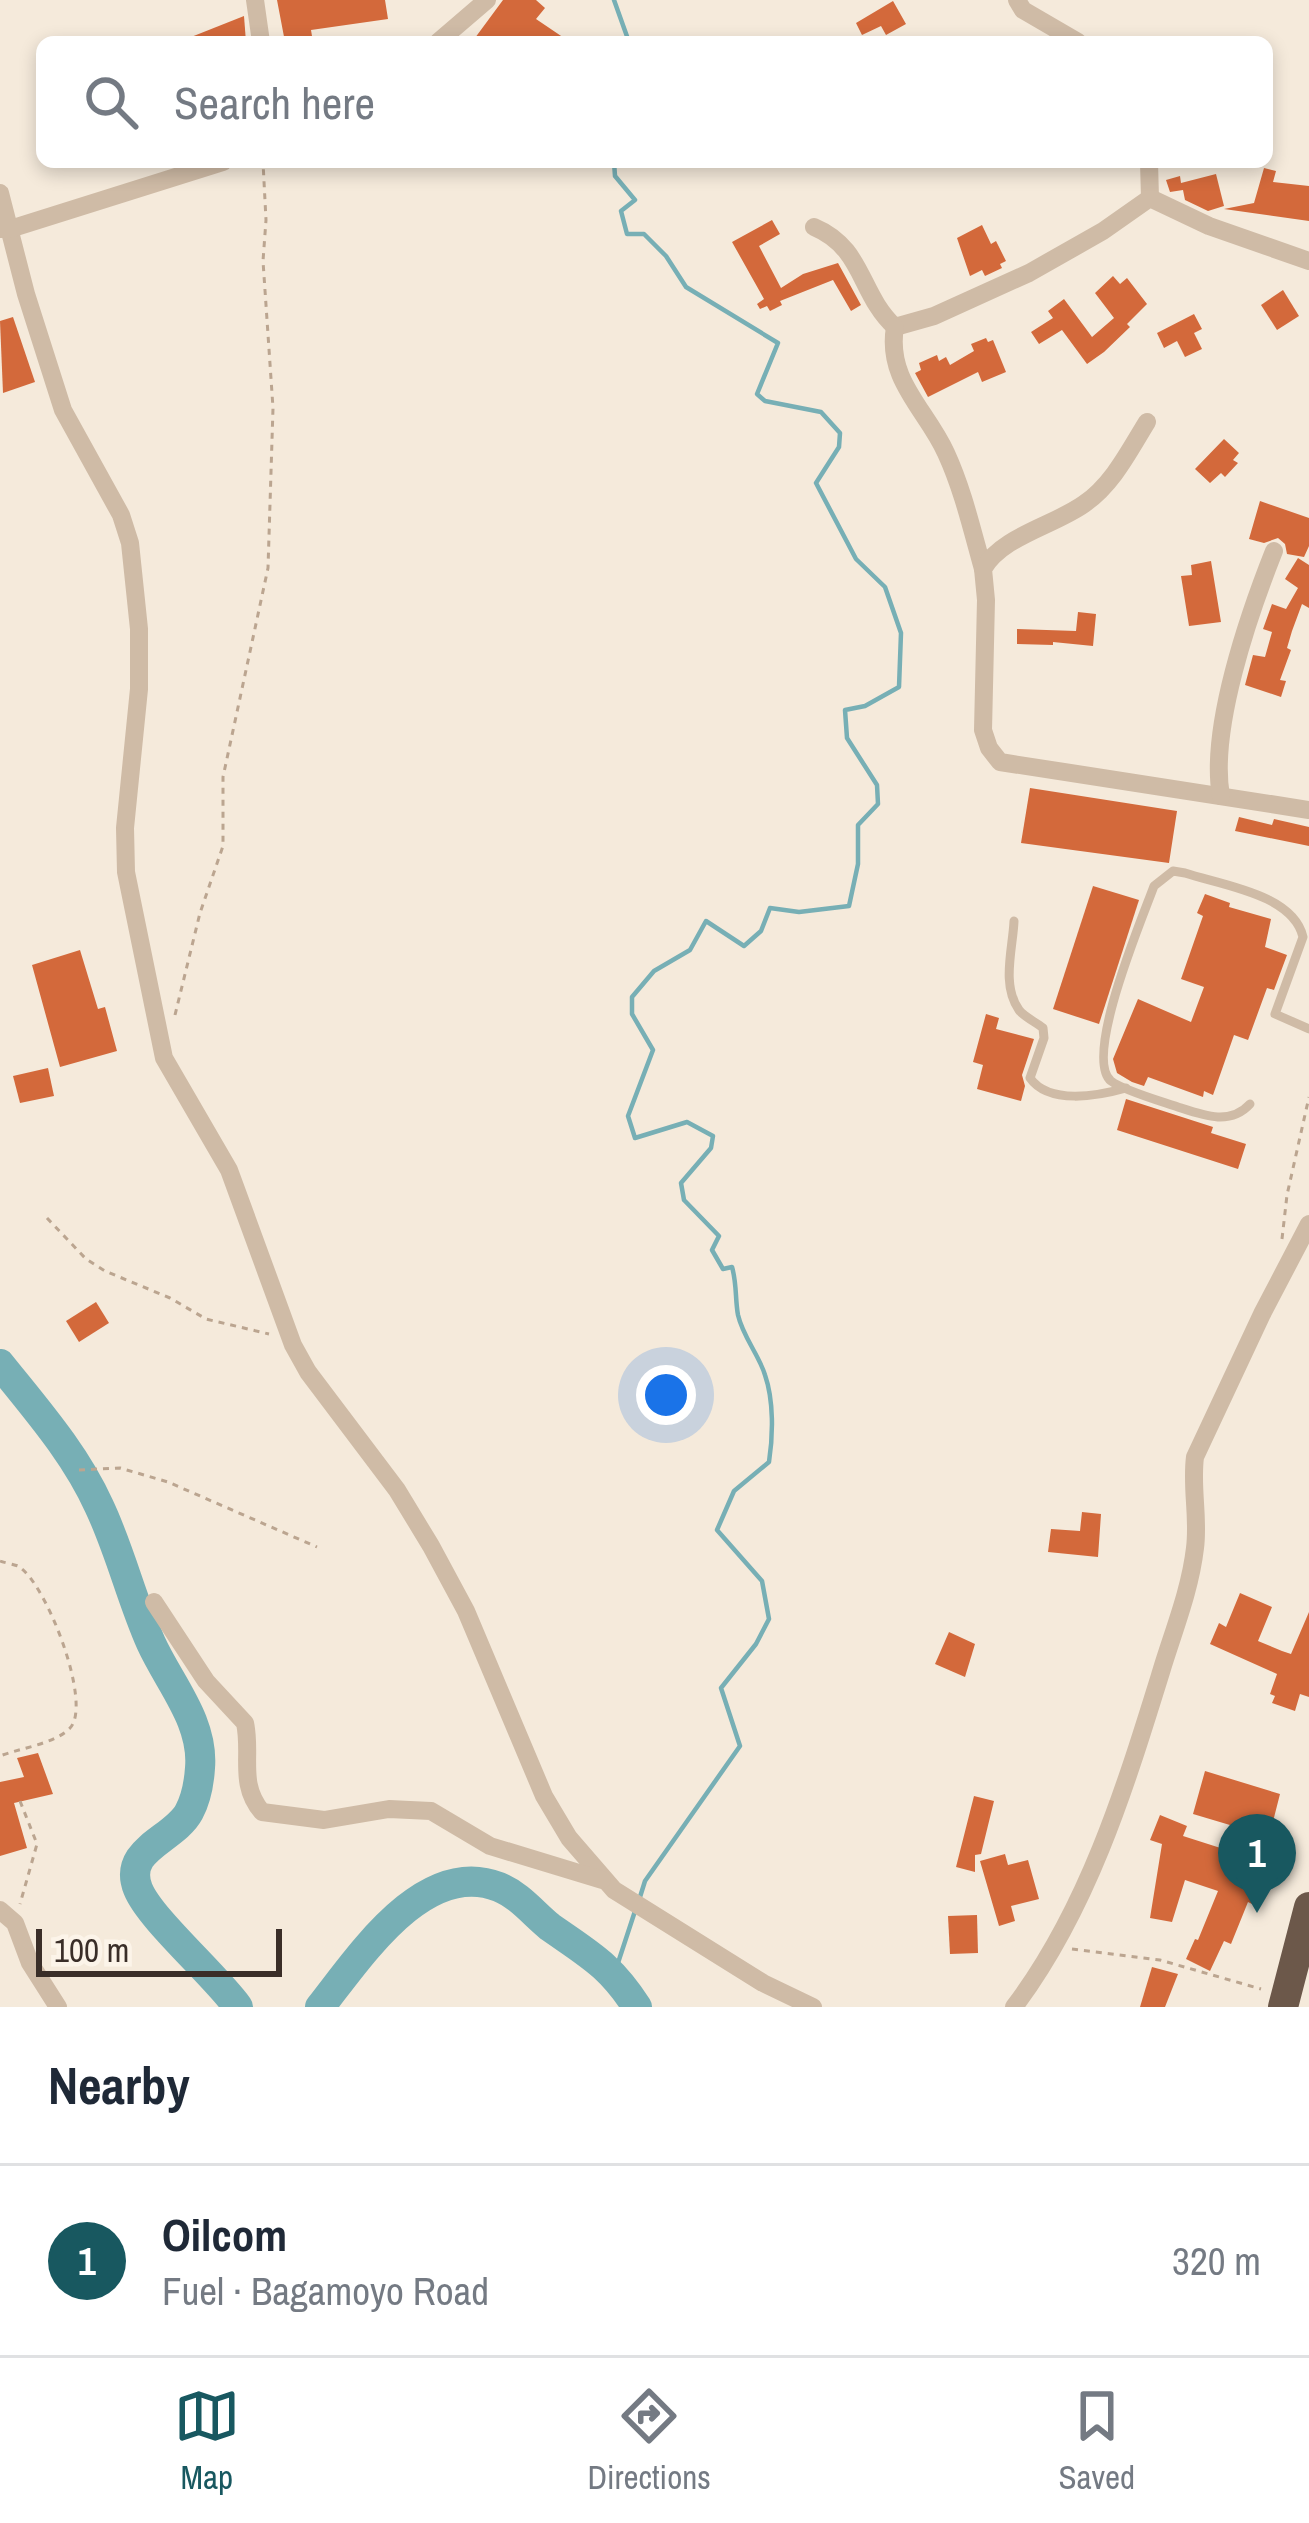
<!DOCTYPE html>
<meta charset="utf-8">
<style>
:root{--surface:#fff;--page:#f2f2f3;--text:#1f2937;--muted:#747a83;--line:#e0e1e3;--accent:#185860}
body{margin:0;font-family:"Archivo Narrow",sans-serif;background:var(--page);color:var(--text)}
.scale{position:absolute;left:36px;bottom:30px;width:246px;box-sizing:border-box;padding-left:12px;border:6px solid #3a2e28;border-top:0;font-size:33px;line-height:42px;white-space:nowrap;color:#3a2e28;-webkit-text-stroke:9px #fcf4e9;paint-order:stroke}
.you{position:absolute;left:666px;top:1395px;width:42px;height:42px;margin:-30px;border:9px solid #fff;border-radius:50%;background:#1a73e8;box-shadow:0 0 0 18px #1a73e833}
.badge{display:grid;place-items:center;width:78px;height:78px;border-radius:50%;background:var(--accent);color:#fff;font-size:39px;font-weight:700}
.pin{position:absolute;translate:-50% -99px;filter:drop-shadow(0 3px 6px #0008)}
.pin::after{content:'';position:absolute;top:63px;width:42px;height:36px;background:inherit;clip-path:polygon(0 0,100% 0,50% 100%)}
.list{margin:0;padding:0;list-style:none}
h2{display:flex;justify-content:space-between;align-items:center;height:156px;margin:0;padding:0 48px;font-size:51px}
h2 small{font-size:39px;font-weight:400;color:var(--muted)}
.list li{display:grid;grid-template-columns:78px 1fr auto;gap:36px;align-items:center;box-sizing:border-box;height:192px;padding:0 48px;border-top:3px solid var(--line)}
.list b{display:block;font-size:45px;white-space:nowrap}
.list p{margin:0;font-size:39px;white-space:nowrap;color:var(--muted)}
.list em{font-size:39px;font-style:normal;color:var(--muted)}
.icon{flex:none;width:66px;height:66px;fill:none;stroke:currentColor;stroke-width:2;stroke-linecap:round;stroke-linejoin:round}
.map{position:relative;flex:none;width:1309px;height:2007px;overflow:hidden}
.search{position:absolute;background:var(--surface);box-shadow:0 6px 18px #0003;left:36px;right:36px;top:36px;height:132px;display:flex;align-items:center;gap:30px;box-sizing:border-box;padding:0 42px;border-radius:18px;color:var(--muted);font-size:45px}
.sheet{height:348px;background:var(--surface)}
nav{display:flex;justify-content:space-around;align-items:center;box-sizing:border-box;height:168px;border-top:3px solid var(--line);background:var(--surface);font-size:33px;color:var(--muted)}
nav a{display:grid;justify-items:center;gap:6px}
nav .on{color:var(--accent)}
.map>svg:first-child{display:block}
.lines{fill:none;stroke-linecap:round;stroke-linejoin:round}
.stream{stroke:#77afb5;stroke-width:4.5}
.river{stroke:#77afb5;stroke-width:30}
.building{fill:#d3693b}
.path{stroke:#bba590;stroke-width:3;stroke-dasharray:6 6;stroke-linecap:butt}
.service{stroke:#cfbba6;stroke-width:9}
.minor{stroke:#cfbba6;stroke-width:18}
.trunk{stroke:#6c584a;stroke-width:30}
</style>
<div class="map">
<svg width="1309" height="2007" viewBox="0 0 1309 2007">
<rect width="100%" height="100%" fill="#f5eadb"/>
<g class="lines">
<g class="stream">
<path d="M 614,0 L 629,42"/>
<path d="M 614,162 L 615,176 L 635,200 L 621,211 L 627,234 L 644,234 L 666,256 L 686,287 L 778,343 L 757,394 L 765,401 L 821,412 L 840,433 L 839,447 L 816,483 L 856,559 L 885,587 L 901,633 L 899,687 L 865,706 L 845,710 L 847,738 L 877,785 L 878,804 L 858,825 L 858,864 L 849,906 L 799,912 L 770,908 L 761,931 L 744,946 L 706,921 L 690,950 L 654,971 L 632,997 L 632,1014 L 653,1050 L 628,1116 L 635,1138 L 687,1122 L 713,1136 L 711,1148 L 681,1183 L 684,1200 L 719,1236 L 712,1250 L 723,1269 L 732,1267 C 737,1284 735,1299 738,1315 C 743,1337 759,1355 765,1375 C 774,1401 773,1436 769,1462 L 734,1491 L 717,1530 L 762,1581 L 769,1619 L 756,1644 L 721,1688 L 740,1746 L 645,1881 L 640,1897"/>
<path d="M 615,1972 L 636,1908"/>
</g>
<g class="river">
<path d="M 0,1364 C 36,1409 75,1453 99,1506 C 120,1550 131,1598 151,1643 C 169,1683 204,1721 200,1768 C 199,1783 196,1799 189,1812 C 174,1840 122,1849 138,1889 C 150,1919 214,1974 238,2007"/>
<path d="M 320,2007 C 359,1958 424,1857 499,1887 C 519,1895 534,1914 550,1927 C 590,1955 610,1965 637,2007"/>
</g>
</g>
<g class="building">
<path d="M 277,0 L 385,0 L 388,19 L 311,30 L 313,42 L 285,42 Z"/>
<path d="M 503,0 L 536,0 L 545,8 L 536,19 L 570,42 L 472,42 Z"/>
<path d="M 893,1 L 906,24 L 886,35 L 881,26 L 862,35 L 856,23 Z"/>
<path d="M 244,16 L 246,42 L 182,42 L 181,41 Z"/>
<path d="M 1264,168 L 1276,171 L 1273,182 L 1309,186 L 1309,221 L 1224,209 L 1254,203 Z"/>
<path d="M 1216,174 L 1224,206 L 1208,211 L 1185,200 L 1183,190 L 1170,192 L 1166,180 L 1180,176 L 1181,183 Z"/>
<path d="M 772,220 L 780,234 L 759,246 L 781,288 L 803,274 L 838,263 L 861,305 L 851,311 L 833,280 L 780,301 L 782,305 L 770,311 L 767,306 L 760,309 L 757,304 L 764,299 L 732,242 Z"/>
<path d="M 982,225 L 991,244 L 996,241 L 1006,261 L 1000,264 L 1002,268 L 985,276 L 982,270 L 970,276 L 957,238 Z"/>
<path d="M 1113,276 L 1120,284 L 1127,278 L 1147,304 L 1127,324 L 1130,327 L 1104,352 L 1087,364 L 1062,330 L 1039,344 L 1031,332 L 1053,318 L 1048,311 L 1064,299 L 1092,337 L 1114,318 L 1095,293 Z"/>
<path d="M 1283,290 L 1299,316 L 1277,330 L 1261,305 Z"/>
<path d="M 1194,314 L 1202,329 L 1194,333 L 1202,349 L 1185,357 L 1177,341 L 1164,348 L 1157,333 Z"/>
<path d="M 13,317 L 35,382 L 3,393 L 0,321 Z"/>
<path d="M 986,338 L 988,342 L 993,340 L 1006,372 L 982,382 L 978,372 L 928,397 L 915,373 L 921,370 L 919,363 L 937,355 L 939,361 L 946,357 L 950,365 L 974,351 L 971,344 Z"/>
<path d="M 1224,439 L 1239,453 L 1233,460 L 1238,463 L 1225,477 L 1221,473 L 1210,483 L 1195,469 Z"/>
<path d="M 1260,501 L 1309,518 L 1309,546 L 1304,557 L 1287,554 L 1285,544 L 1278,538 L 1264,543 L 1249,539 Z"/>
<path d="M 1298,558 L 1309,565 L 1309,608 L 1302,604 L 1292,631 L 1287,648 L 1291,650 L 1280,680 L 1286,681 L 1281,697 L 1245,685 L 1253,655 L 1265,657 L 1272,632 L 1263,629 L 1272,604 L 1286,609 L 1298,588 L 1285,579 Z"/>
<path d="M 1211,561 L 1221,622 L 1189,626 L 1181,576 L 1192,575 L 1191,565 Z"/>
<path d="M 1078,612 L 1096,614 L 1093,646 L 1053,642 L 1053,645 L 1017,644 L 1017,629 L 1076,631 Z"/>
<path d="M 1030,788 L 1177,811 L 1169,863 L 1021,843 Z"/>
<path d="M 1239,817 L 1272,825 L 1274,819 L 1309,827 L 1309,846 L 1235,831 Z"/>
<path d="M 1093,886 L 1139,900 L 1099,1024 L 1053,1009 Z"/>
<path d="M 1205,894 L 1230,903 L 1229,907 L 1271,919 L 1265,947 L 1287,955 L 1274,990 L 1267,988 L 1248,1040 L 1234,1035 L 1213,1095 L 1204,1091 L 1203,1097 L 1148,1077 L 1144,1086 L 1132,1082 L 1117,1073 L 1113,1059 L 1138,999 L 1191,1022 L 1204,987 L 1181,979 L 1203,916 L 1197,913 Z"/>
<path d="M 80,950 L 98,1009 L 105,1007 L 117,1051 L 60,1067 L 32,965 Z"/>
<path d="M 986,1014 L 999,1018 L 996,1029 L 1034,1039 L 1022,1075 L 1025,1086 L 1021,1101 L 977,1089 L 983,1065 L 973,1062 Z"/>
<path d="M 48,1068 L 54,1096 L 20,1103 L 13,1076 Z"/>
<path d="M 1126,1099 L 1213,1127 L 1211,1133 L 1246,1144 L 1238,1169 L 1117,1130 Z"/>
<path d="M 96,1302 L 109,1323 L 79,1342 L 66,1321 Z"/>
<path d="M 1082,1512 L 1101,1514 L 1098,1557 L 1048,1552 L 1051,1529 L 1080,1531 Z"/>
<path d="M 1240,1593 L 1272,1607 L 1258,1641 L 1282,1651 L 1291,1654 L 1309,1612 L 1309,1697 L 1300,1694 L 1295,1711 L 1272,1703 L 1275,1696 L 1270,1694 L 1277,1674 L 1210,1644 L 1219,1623 L 1226,1627 Z"/>
<path d="M 949,1632 L 975,1644 L 965,1677 L 935,1664 Z"/>
<path d="M 38,1753 L 53,1794 L 14,1803 L 27,1848 L 0,1856 L 0,1782 L 24,1777 L 17,1758 Z"/>
<path d="M 1205,1771 L 1280,1794 L 1252,1904 L 1248,1902 L 1231,1944 L 1224,1941 L 1210,1971 L 1186,1959 L 1195,1939 L 1198,1940 L 1218,1891 L 1185,1880 L 1172,1922 L 1150,1918 L 1162,1844 L 1150,1840 L 1160,1815 L 1187,1826 L 1183,1836 L 1233,1852 L 1240,1828 L 1193,1814 Z"/>
<path d="M 974,1796 L 994,1801 L 981,1854 L 975,1855 L 975,1872 L 956,1867 Z"/>
<path d="M 1005,1854 L 1008,1865 L 1028,1860 L 1039,1899 L 1011,1906 L 1015,1921 L 999,1926 L 980,1861 Z"/>
<path d="M 977,1915 L 978,1953 L 950,1954 L 948,1916 Z"/>
<path d="M 1152,1967 L 1178,1974 L 1165,2007 L 1140,2007 Z"/>
</g>
<g class="lines">
<g class="path">
<path d="M 175,1015 L 200,913 L 223,846 L 223,777 L 268,568 L 273,408 L 263,261 L 266,220 L 263,162"/>
<path d="M 47,1218 L 86,1259 L 105,1271 L 170,1298 L 206,1319 L 269,1334"/>
<path d="M 1282,1239 L 1287,1195 L 1309,1097"/>
<path d="M 79,1470 L 120,1468 L 168,1482 L 317,1547"/>
<path d="M 0,1561 C 2,1562 16,1565 18,1566 C 46,1582 93,1704 70,1728 C 55,1744 20,1748 0,1756"/>
<path d="M 20,1801 L 37,1844 L 20,1904"/>
<path d="M 1072,1949 L 1160,1960 L 1261,1989"/>
</g>
<g class="service">
<path d="M 1014,921 C 1013,948 1001,985 1019,1010 C 1024,1017 1036,1022 1043,1028 L 1044,1038 L 1030,1078 C 1049,1105 1098,1096 1126,1088"/>
<path d="M 1250,1104 C 1231,1125 1205,1116 1181,1108 C 1164,1102 1124,1091 1111,1081 C 1083,1058 1142,919 1154,886 L 1173,871 L 1185,873 C 1221,885 1293,894 1303,937 L 1275,1014 L 1309,1029"/>
</g>
<g class="minor">
<path d="M 255,0 L 261,42"/>
<path d="M 1017,0 L 1023,10 L 1078,42"/>
<path d="M 438,42 L 487,0"/>
<path d="M 1149,162 L 1150,198"/>
<path d="M 0,193 L 26,294 L 63,410 L 121,515 L 130,543 L 139,629 L 139,689 L 125,828 L 126,872 L 164,1058 L 229,1170 L 293,1345 L 308,1372 L 397,1490 L 431,1546 L 466,1611 L 544,1796 L 569,1838 L 614,1890 L 763,1983 L 813,2007"/>
<path d="M 814,227 C 864,248 859,294 895,327 L 934,316 L 1029,273 L 1103,231 L 1150,198 L 1209,226 L 1309,261"/>
<path d="M 0,229 L 10,229 L 223,162"/>
<path d="M 895,327 C 886,380 926,409 946,453 C 963,490 972,530 983,569"/>
<path d="M 1147,422 C 1129,451 1113,484 1084,504 C 1053,526 1002,536 983,569 L 986,600 L 983,730 L 989,748 L 1000,762 L 1309,810"/>
<path d="M 1221,796 C 1209,729 1249,614 1274,551"/>
<path d="M 154,1602 L 206,1681 L 245,1723 C 252,1755 238,1784 262,1812 L 324,1820 L 389,1809 L 431,1811 L 490,1846 L 602,1880"/>
<path d="M 0,1910 L 15,1923 L 30,1963 L 58,2007"/>
<path d="M 1014,2007 C 1088,1909 1125,1788 1161,1672 C 1173,1632 1190,1591 1195,1548 C 1199,1517 1191,1488 1195,1457 L 1262,1314 L 1309,1224"/>
</g>
<path class="trunk" d="M 1283,2007 L 1309,1907"/>
</g>
</svg>
<div class="scale">100 m</div>
<div class="you"></div>
<div class="pin badge" style="left:1257px;top:1913px">1</div>
<div class="search"><svg class="icon" aria-label="search" viewBox="0 0 24 24"><circle cx="10" cy="10" r="6"/><path d="M15 15l6 6"/></svg>Search here</div>
</div>
<section class="sheet">
<h2>Nearby<small></small></h2>
<ul class="list">
<li><span class="badge">1</span><div><b>Oilcom</b><p>Fuel · Bagamoyo Road</p></div><em>320 m</em></li>
</ul>
</section>
<nav>
<a class="on"><svg class="icon" aria-label="map" viewBox="0 0 24 24"><path d="M3 6l6-2 6 2 6-2v14l-6 2-6-2-6 2zM9 4v14M15 6v14"/></svg>Map</a>
<a><svg class="icon" aria-label="directions" viewBox="0 0 24 24"><path d="M12 3l9 9-9 9-9-9zM9 14v-3h6M13 9l2 2-2 2"/></svg>Directions</a>
<a><svg class="icon" aria-label="saved" viewBox="0 0 24 24"><path d="M7 4h10v16l-5-4-5 4z"/></svg>Saved</a>
</nav>
